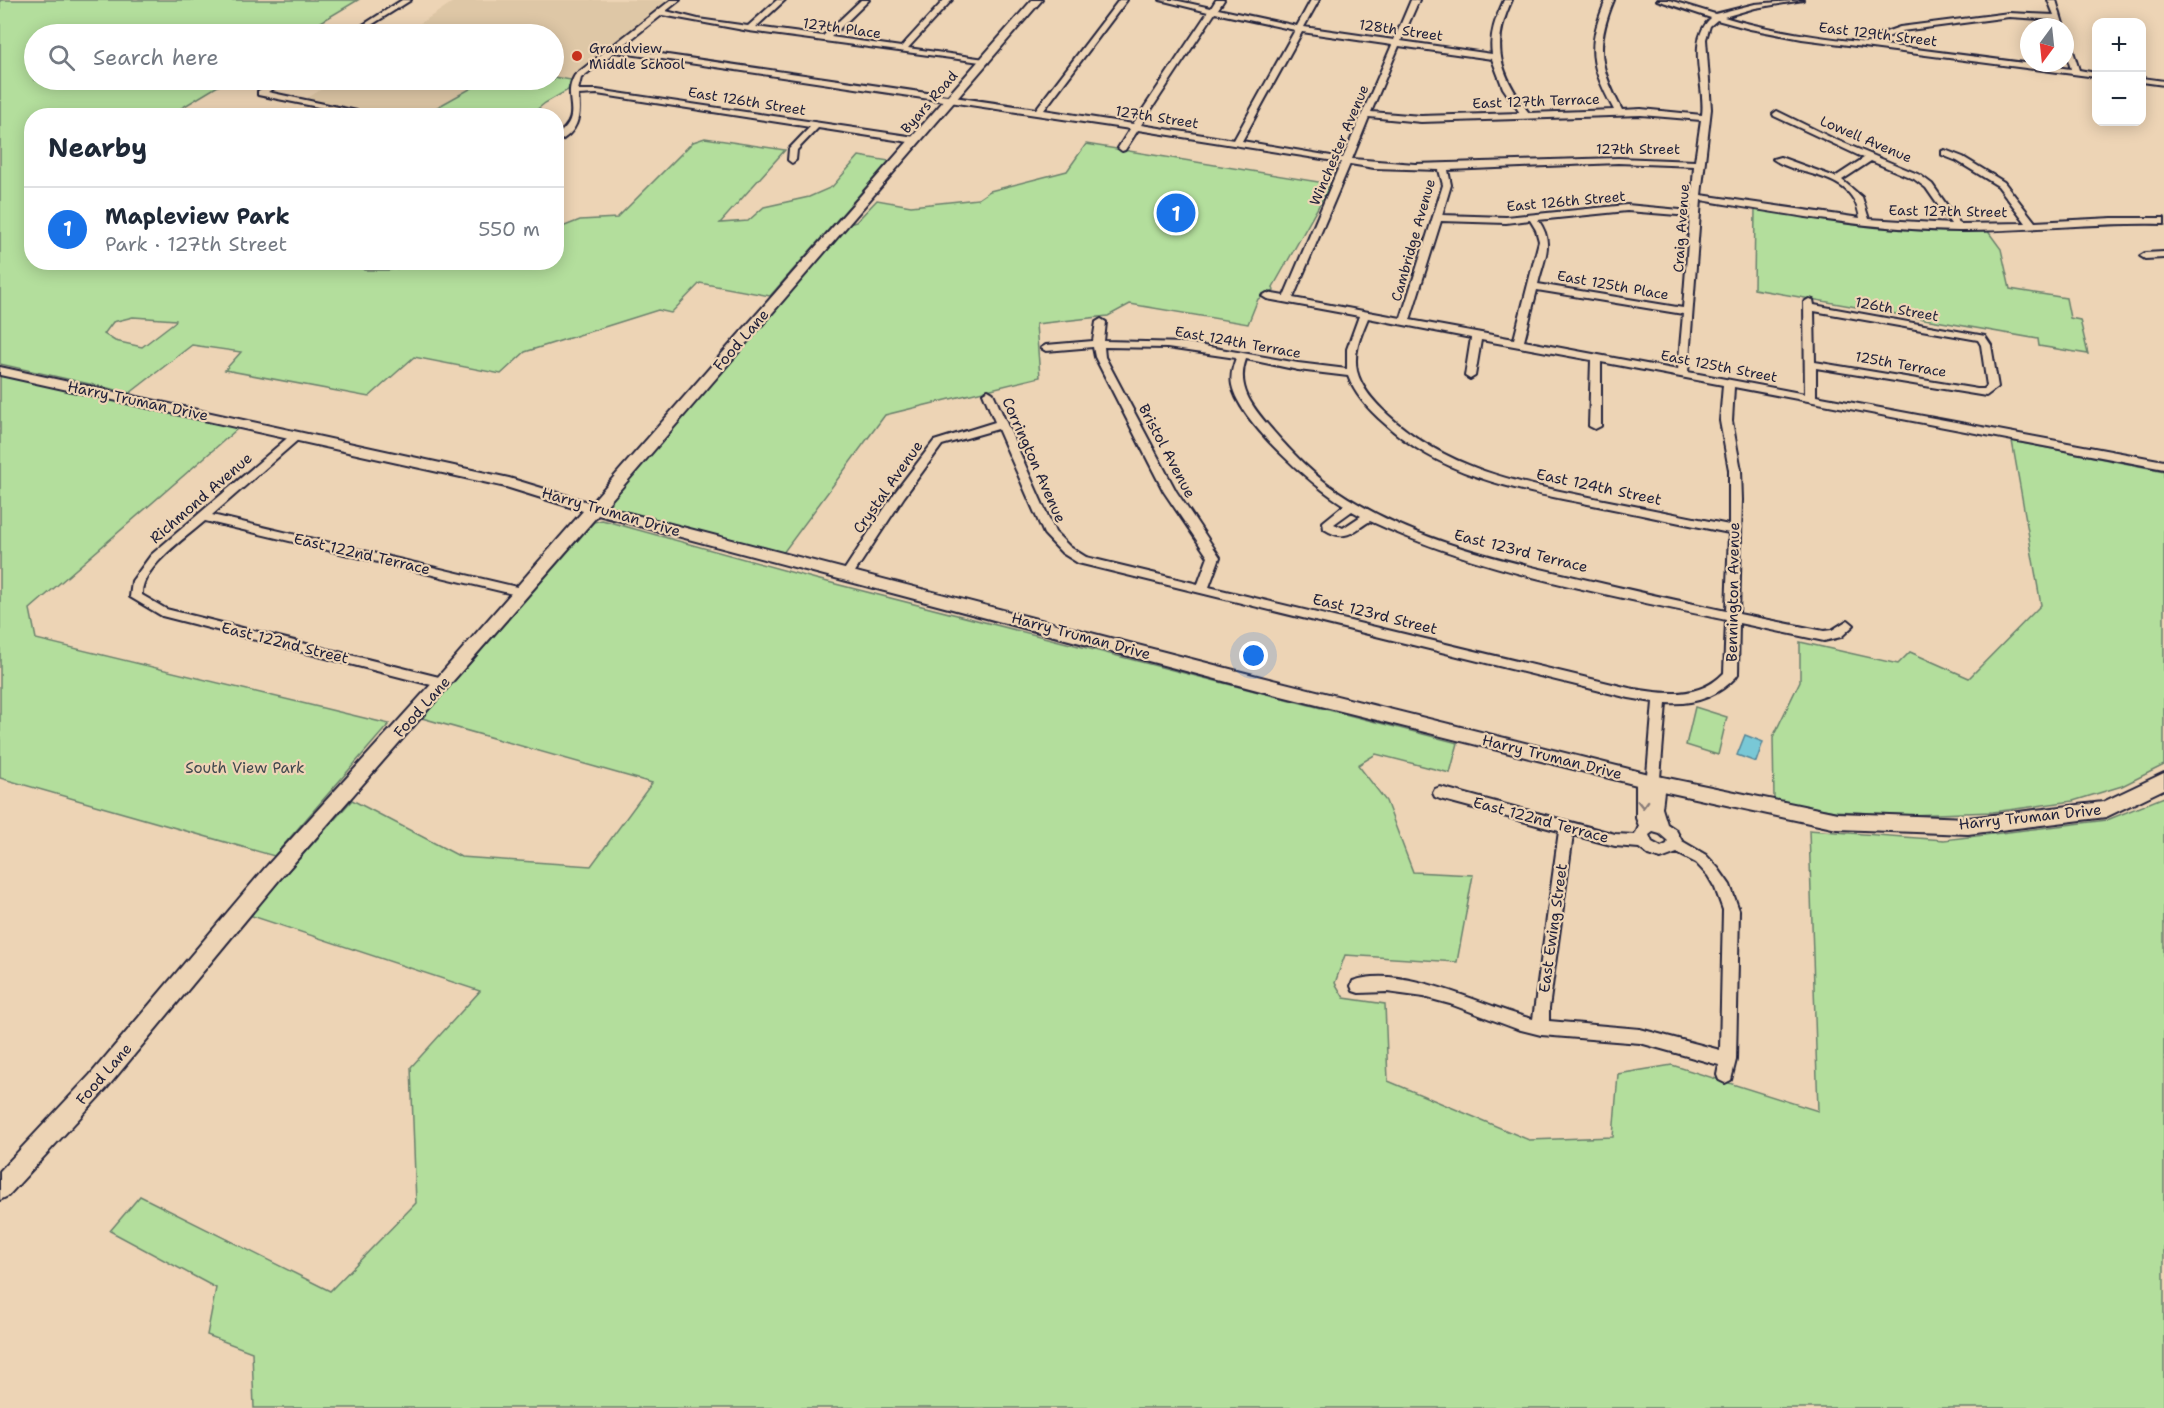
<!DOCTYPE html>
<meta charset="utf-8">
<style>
:root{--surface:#fff;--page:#f6f6f7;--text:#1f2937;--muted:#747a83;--line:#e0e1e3;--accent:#1a73e8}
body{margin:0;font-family:"Shantell Sans",sans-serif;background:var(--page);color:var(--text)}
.controls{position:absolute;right:18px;top:18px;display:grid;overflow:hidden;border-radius:12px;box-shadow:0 3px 15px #0003}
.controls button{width:54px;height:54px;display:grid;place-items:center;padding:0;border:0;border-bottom:2px solid var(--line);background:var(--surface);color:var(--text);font:30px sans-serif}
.compass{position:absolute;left:2020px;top:18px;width:54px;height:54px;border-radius:50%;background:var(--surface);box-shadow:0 3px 15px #0003;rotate:195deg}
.you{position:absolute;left:1254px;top:656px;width:21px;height:21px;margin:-15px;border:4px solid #fff;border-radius:50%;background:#1a73e8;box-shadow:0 0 0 9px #1a73e833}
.badge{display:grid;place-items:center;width:39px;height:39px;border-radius:50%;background:var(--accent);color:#fff;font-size:20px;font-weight:700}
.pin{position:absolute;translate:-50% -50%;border:3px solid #fff;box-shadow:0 2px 6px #0006}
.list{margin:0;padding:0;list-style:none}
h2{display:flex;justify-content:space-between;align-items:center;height:78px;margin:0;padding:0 24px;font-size:26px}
h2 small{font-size:20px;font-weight:400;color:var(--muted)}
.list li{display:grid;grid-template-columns:39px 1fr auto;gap:18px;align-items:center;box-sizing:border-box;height:84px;padding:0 24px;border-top:2px solid var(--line)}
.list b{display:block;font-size:22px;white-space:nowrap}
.list p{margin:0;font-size:20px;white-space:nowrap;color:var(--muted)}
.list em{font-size:20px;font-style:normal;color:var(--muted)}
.icon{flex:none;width:33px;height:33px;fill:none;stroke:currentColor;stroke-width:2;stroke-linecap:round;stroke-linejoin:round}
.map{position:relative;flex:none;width:2164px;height:1408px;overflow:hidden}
.search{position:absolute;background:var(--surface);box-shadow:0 3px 15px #0003;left:24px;top:24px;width:540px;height:66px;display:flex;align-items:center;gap:15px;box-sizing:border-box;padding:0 21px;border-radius:33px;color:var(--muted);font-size:22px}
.panel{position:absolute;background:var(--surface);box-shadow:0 3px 15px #0003;left:24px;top:108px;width:540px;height:162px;border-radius:24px}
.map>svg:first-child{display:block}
.built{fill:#dec7a6}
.green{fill:#b3de9c;stroke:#6a806c;stroke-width:1.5;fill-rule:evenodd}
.water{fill:#79c8d6;stroke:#568698;stroke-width:1.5}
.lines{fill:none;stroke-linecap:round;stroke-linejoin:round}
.street-casing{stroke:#22223b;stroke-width:4}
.secondary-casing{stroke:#22223b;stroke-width:4}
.street{fill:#edd4b5;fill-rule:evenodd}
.secondary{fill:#edd4b5;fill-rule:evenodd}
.oneway{stroke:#887b78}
.poi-dot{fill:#c8321e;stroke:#edd4b5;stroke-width:2}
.labels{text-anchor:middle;stroke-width:4.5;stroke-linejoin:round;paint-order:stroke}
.far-street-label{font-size:14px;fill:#22223b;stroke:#edd4b5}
.far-poi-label{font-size:14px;fill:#22223b;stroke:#edd4b5;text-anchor:start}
.street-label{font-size:15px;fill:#22223b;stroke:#edd4b5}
.park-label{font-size:15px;fill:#3f484e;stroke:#edd4b5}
</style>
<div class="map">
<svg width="2164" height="1408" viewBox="0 0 2164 1408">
<rect width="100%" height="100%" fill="#edd4b5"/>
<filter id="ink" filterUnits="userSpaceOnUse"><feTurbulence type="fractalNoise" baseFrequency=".0167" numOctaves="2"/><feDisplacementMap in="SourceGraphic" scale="12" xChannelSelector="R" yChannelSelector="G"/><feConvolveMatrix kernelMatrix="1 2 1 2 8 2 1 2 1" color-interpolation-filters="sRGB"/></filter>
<g filter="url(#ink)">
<g class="built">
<path d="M 456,0 L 671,0 L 571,80 L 554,77 L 554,34 L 404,34 Z"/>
<path d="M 336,80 L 486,80 L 434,109 L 416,115 L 398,115 L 303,101 Z"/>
</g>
<g class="green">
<path d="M 0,0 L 358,0 L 301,34 L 34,34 L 34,80 L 228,80 L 170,115 L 32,116 L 32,262 L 357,262 L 364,270 L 389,270 L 432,262 L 556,262 L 557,229 L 580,220 L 617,218 L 693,142 L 705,138 L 785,150 L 720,223 L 748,221 L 764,207 L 809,197 L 832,187 L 859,156 L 889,161 L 770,296 L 700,283 L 671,313 L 658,310 L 525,352 L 501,374 L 414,357 L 369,397 L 225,370 L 241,352 L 192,345 L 130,393 L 0,364 ZM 133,317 L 176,320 L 176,321 L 142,347 L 115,341 L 104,334 L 113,322 Z"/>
<path d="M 554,77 L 571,80 L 568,90 L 545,103 L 530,115 L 416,115 L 434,109 L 486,80 L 554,80 Z"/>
<path d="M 1086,144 L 1331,184 L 1273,287 L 1274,291 L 1258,299 L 1248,324 L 1130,304 L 1108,316 L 1036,324 L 1040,377 L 885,415 L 783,553 L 609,507 L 608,501 L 849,224 L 856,222 L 877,200 L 911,206 L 978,199 L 990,191 L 1067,171 Z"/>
<path d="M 1755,208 L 1868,225 L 1987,230 L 2001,249 L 2010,289 L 2066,298 L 2070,318 L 2080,320 L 2088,354 L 2039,346 L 2038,339 L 1754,289 Z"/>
<path d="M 0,371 L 243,424 L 30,609 L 36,639 L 389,724 L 274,856 L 0,778 Z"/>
<path d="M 2012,441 L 2164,471 L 2164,765 L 2122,786 L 2073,801 L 1993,812 L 1909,815 L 1834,811 L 1774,800 L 1773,737 L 1800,681 L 1800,642 L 1898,664 L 1910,652 L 1969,678 L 2041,605 Z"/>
<path d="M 602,520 L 816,579 L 1458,743 L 1450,773 L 1376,754 L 1358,765 L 1386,801 L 1413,872 L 1473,875 L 1457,962 L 1345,955 L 1335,983 L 1344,998 L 1385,1004 L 1388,1081 L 1529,1140 L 1613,1137 L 1618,1074 L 1672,1065 L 1818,1111 L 1809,830 L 1944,840 L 2107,820 L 2164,797 L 2164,1408 L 254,1408 L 252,1352 L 207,1335 L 216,1288 L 110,1231 L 140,1196 L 330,1291 L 416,1203 L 411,1067 L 480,991 L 249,915 L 352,800 L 461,857 L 591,866 L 652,783 L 422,718 L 594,522 Z"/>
<path d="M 1695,707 L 1727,717 L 1718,755 L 1686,745 Z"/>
</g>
<path class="water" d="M 1745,735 L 1763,742 L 1756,762 L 1737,755 Z"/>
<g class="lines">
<g class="street-casing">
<g id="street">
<path d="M 402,0 L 411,0 L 357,34 L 349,34 Z"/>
<path d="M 671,0 L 680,0 L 666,11 L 698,19 L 748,26 L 777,0 L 785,0 L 756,27 L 823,36 L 861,0 L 869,0 L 831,37 L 901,47 L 944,0 L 952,0 L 908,48 L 985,59 L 988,59 L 988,63 L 749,31 L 662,15 L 620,48 L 1036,109 L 1119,0 L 1127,0 L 1044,110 L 1133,124 L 1208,12 L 1160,0 L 1174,0 L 1211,8 L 1216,0 L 1224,0 L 1218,9 L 1297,26 L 1311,0 L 1319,0 L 1304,27 L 1394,40 L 1411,0 L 1419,0 L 1401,41 L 1492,54 C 1489,34 1496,18 1504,0 L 1512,0 C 1490,46 1500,74 1529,113 L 1614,110 C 1590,65 1586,48 1606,0 L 1614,0 C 1595,46 1599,67 1622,110 L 1641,109 L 1702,115 C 1706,85 1685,41 1711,18 L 1657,0 L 1669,0 L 1715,14 L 1755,4 L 1803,0 L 1755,8 L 1724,17 C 1774,32 1825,38 1877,44 L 1880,34 L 1900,27 L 2009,13 L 2054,15 L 2048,0 L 2056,0 L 2064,27 L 2058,27 L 2055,20 L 2009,17 L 1902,31 L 1886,38 L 1885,45 L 2071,69 L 2065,50 L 2065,36 L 2069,38 L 2079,70 L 2096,73 L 2096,77 L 1802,39 L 1750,29 L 1717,20 L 1710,26 L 1706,39 L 1711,109 L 1701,195 L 1860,218 C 1853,170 1801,179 1773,159 L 1780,157 L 1835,177 L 1864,158 L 1774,116 L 1773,114 L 1777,111 L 1834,139 L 1920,175 L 1932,184 L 1960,224 L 2026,223 L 1998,186 L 1957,161 L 1942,155 L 1942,151 L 1945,150 L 1963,157 L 2004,182 L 2035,222 L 2112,218 L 2164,218 L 2164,224 C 2095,222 2027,231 1959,231 C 1872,230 1786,214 1701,200 L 1688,372 L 1805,394 L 1804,302 L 1809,299 L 1813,300 L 1814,305 L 1985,336 L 1991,345 L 1998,387 L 1986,396 L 1816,368 L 1816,396 L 2164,461 L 2164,469 L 1734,387 L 1732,421 L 1741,470 L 1742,500 L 1739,614 L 1824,631 L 1832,630 L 1848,620 L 1854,625 L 1841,637 L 1824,641 L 1739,623 L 1738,674 L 1736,677 C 1717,697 1694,705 1666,703 L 1660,778 L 1665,783 L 1662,808 L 1667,824 L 1676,830 L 1682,841 L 1706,855 L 1718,868 L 1730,885 L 1739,910 L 1736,1060 L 1731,1080 L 1725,1083 L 1719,1080 L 1717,1075 L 1719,1065 L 1640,1043 L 1541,1035 L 1517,1029 L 1450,1004 L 1424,997 L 1387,992 L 1359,993 L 1353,991 L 1351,986 L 1353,981 C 1403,963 1484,1007 1533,1019 L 1559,831 L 1440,799 L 1435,797 L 1433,793 L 1435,789 L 1440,787 L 1615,834 L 1635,835 L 1639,826 L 1636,818 L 1636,779 L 1638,775 L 1647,775 L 1653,702 L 1629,698 L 1078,563 L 1062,553 L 1044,534 L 998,429 L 942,445 L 904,497 L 851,578 L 847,579 L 841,575 L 896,491 L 934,441 L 995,422 L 983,393 L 988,390 L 993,393 L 1055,532 L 1070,547 L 1086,557 L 1198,584 L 1208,557 L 1164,492 L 1095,357 L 1093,347 L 1046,351 L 1041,348 L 1046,345 L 1093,341 L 1096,322 L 1101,319 L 1106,322 L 1104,341 L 1187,343 L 1298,363 L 1347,369 L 1347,349 L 1359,316 L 1267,299 L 1262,296 L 1267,293 L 1284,296 L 1341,162 L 1138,130 L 1125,150 L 1122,151 L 1118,148 L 1130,129 L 615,52 L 581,78 L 578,90 L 597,90 L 915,137 L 919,140 L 915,143 L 818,128 L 797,150 L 796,160 L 792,163 L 788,160 L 789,149 L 810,127 L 597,94 L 578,95 C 581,117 578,133 556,143 L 556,136 C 586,114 560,100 575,75 ZM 1215,13 L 1295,30 L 1234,140 L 1141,125 ZM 1302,32 L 1392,45 L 1343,158 L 1242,141 ZM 1399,46 L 1492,59 L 1503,88 L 1520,113 L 1421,116 L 1371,112 ZM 1641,115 L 1701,120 L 1695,161 L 1618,158 L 1415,164 L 1352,159 L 1369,117 L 1421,122 ZM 1871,161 L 1914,179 L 1926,188 L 1951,224 L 1869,219 L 1862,197 L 1842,180 ZM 1618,163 L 1694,166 L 1691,211 L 1627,205 L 1506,217 L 1442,215 L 1451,185 L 1448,170 ZM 1350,164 L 1374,168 L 1439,170 L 1443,185 L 1401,318 L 1293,298 ZM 1627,211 L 1690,216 L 1683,308 L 1538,284 C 1544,258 1555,243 1538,220 ZM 1530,220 L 1536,230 L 1539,241 L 1514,339 L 1410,320 L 1441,221 L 1506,223 ZM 1537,290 L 1683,314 L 1678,370 L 1524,341 ZM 1814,311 L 1978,340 L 1981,345 L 1987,386 L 1984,389 L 1977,389 L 1815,362 ZM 1368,318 L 1471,338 L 1465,376 L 1470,379 L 1475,376 L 1481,340 L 1591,360 L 1589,426 L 1595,429 L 1601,426 L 1601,362 L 1723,385 L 1720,421 L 1729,470 L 1729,525 C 1688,517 1646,508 1604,500 C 1525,484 1450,472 1388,415 C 1375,403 1361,388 1357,371 C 1353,352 1361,335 1368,318 ZM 1104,347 L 1167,348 L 1236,358 C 1233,366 1230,375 1232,385 C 1239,421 1312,486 1344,505 L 1323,522 L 1324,529 C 1345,542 1351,533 1370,521 C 1482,573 1606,594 1726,620 L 1724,673 C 1698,700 1664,694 1629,688 L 1209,587 L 1220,557 L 1176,491 L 1105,357 ZM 1246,359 L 1298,370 L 1348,376 C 1355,395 1369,410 1384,423 C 1445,480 1529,492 1608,508 C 1648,516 1688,525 1729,533 L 1726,611 C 1671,599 1616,587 1562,574 C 1483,556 1404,536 1336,490 C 1312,474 1292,453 1273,431 C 1255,410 1235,389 1246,359 ZM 1352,511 L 1361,516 L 1343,528 L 1334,524 ZM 1653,832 L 1660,834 L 1668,841 L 1667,844 L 1661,847 L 1652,842 L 1649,835 ZM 1573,835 L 1615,846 L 1639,848 L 1648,855 L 1661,859 L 1677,853 L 1696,863 L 1708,876 L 1715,888 L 1723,910 L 1720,1050 L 1640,1029 L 1549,1021 L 1549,1008 Z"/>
<path d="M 2142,78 L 2164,81 L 2164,85 L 2142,82 Z"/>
<path d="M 277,80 L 286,80 L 268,92 L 357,111 L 353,114 L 258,95 L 258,91 Z"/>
<path d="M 2164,252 L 2164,258 L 2145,259 L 2140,256 L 2145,253 Z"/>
<path d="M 296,433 L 302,436 L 300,438 L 212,515 L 521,588 L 527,592 L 525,595 L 521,596 L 205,521 C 187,537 140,568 142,595 L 166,609 L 443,678 L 450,683 L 448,686 L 443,688 L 162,616 L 130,597 L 132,581 L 151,555 L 292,434 Z"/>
</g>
</g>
<g class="secondary-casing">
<path id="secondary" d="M 1032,0 L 1042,0 L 605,507 L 1261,677 L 1653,775 L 1837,813 L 1968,818 L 2103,802 L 2164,773 L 2164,789 L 2106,817 L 1968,834 L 1837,829 L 1653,789 L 1261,691 L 598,515 L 279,880 L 106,1089 L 8,1196 L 0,1200 L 0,1171 L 90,1075 L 265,868 L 437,678 L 583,511 L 506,487 L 0,375 L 0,367 L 509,478 L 591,503 Z"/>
</g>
<use href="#street" class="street"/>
<use href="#secondary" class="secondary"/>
</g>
<defs><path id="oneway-chevron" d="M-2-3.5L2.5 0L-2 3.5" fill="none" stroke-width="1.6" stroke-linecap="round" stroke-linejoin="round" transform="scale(1.5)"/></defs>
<use class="oneway" href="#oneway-chevron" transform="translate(1643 804) rotate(89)"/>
</g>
<circle class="poi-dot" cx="577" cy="56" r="6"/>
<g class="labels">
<g class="far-street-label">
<text transform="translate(842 28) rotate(8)" y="5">127th Place</text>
<text transform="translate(1401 30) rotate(8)" y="5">128th Street</text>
<text transform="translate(1878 34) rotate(7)" y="5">East 129th Street</text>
<text transform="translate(747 101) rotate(9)" y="5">East 126th Street</text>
<text transform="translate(1536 101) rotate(-2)" y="5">East 127th Terrace</text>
<text transform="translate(929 102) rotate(-49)" y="5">Byars Road</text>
<text transform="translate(1157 117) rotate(9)" y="5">127th Street</text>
<text transform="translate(1866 139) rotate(23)" y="5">Lowell Avenue</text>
<text transform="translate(1339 145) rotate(-67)" y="5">Winchester Avenue</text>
<text x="1638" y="154">127th Street</text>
<text transform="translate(1566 201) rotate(-5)" y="5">East 126th Street</text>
<text transform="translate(1948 211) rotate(1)" y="5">East 127th Street</text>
<text transform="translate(1681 228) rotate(-86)" y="5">Craig Avenue</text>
<text transform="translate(1413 240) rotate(-74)" y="5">Cambridge Avenue</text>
<text transform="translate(1613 285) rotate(10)" y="5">East 125th Place</text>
<text transform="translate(1897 309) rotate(10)" y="5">126th Street</text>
<text transform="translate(1238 342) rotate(10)" y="5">East 124th Terrace</text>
<text transform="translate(1901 364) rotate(10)" y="5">125th Terrace</text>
<text transform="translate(1719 366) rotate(11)" y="5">East 125th Street</text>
</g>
<g class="far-poi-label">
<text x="589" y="53">Grandview<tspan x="589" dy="16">Middle School</tspan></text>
</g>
<g class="street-label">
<text transform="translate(741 340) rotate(-49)" y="5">Food Lane</text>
<text transform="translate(138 401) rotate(12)" y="5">Harry Truman Drive</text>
<text transform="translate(1167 451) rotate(62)" y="5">Bristol Avenue</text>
<text transform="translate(1034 460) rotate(66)" y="5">Corrington Avenue</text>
<text transform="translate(888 487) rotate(-55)" y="5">Crystal Avenue</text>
<text transform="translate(1599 487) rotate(12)" y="5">East 124th Street</text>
<text transform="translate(201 498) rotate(-41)" y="5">Richmond Avenue</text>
<text transform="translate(611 512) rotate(16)" y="5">Harry Truman Drive</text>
<text transform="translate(1521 551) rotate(14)" y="5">East 123rd Terrace</text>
<text transform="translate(362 554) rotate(13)" y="5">East 122nd Terrace</text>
<text transform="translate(1733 592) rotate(-89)" y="5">Bennington Avenue</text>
<text transform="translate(1375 614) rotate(14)" y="5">East 123rd Street</text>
<text transform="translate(1081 636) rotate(15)" y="5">Harry Truman Drive</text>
<text transform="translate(285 643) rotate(14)" y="5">East 122nd Street</text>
<text transform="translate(422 707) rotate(-48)" y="5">Food Lane</text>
<text transform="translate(1552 757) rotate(14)" y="5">Harry Truman Drive</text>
<text transform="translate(2030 817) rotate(-6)" y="5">Harry Truman Drive</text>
<text transform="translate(1541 820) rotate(15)" y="5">East 122nd Terrace</text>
<text transform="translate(1553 928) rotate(-82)" y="5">East Ewing Street</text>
<text transform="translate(104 1074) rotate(-49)" y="5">Food Lane</text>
</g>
<g class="park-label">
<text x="245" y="773">South View Park</text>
</g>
</g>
</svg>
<div class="controls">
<button>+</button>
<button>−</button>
</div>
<svg class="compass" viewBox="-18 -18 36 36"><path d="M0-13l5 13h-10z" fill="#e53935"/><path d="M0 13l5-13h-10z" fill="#747a83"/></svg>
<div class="you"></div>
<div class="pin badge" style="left:1176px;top:213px">1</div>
<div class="search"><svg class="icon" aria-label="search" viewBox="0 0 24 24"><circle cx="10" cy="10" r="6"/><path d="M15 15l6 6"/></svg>Search here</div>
<section class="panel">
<h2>Nearby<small></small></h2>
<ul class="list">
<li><span class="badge">1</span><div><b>Mapleview Park</b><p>Park · 127th Street</p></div><em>550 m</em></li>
</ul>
</section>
</div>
